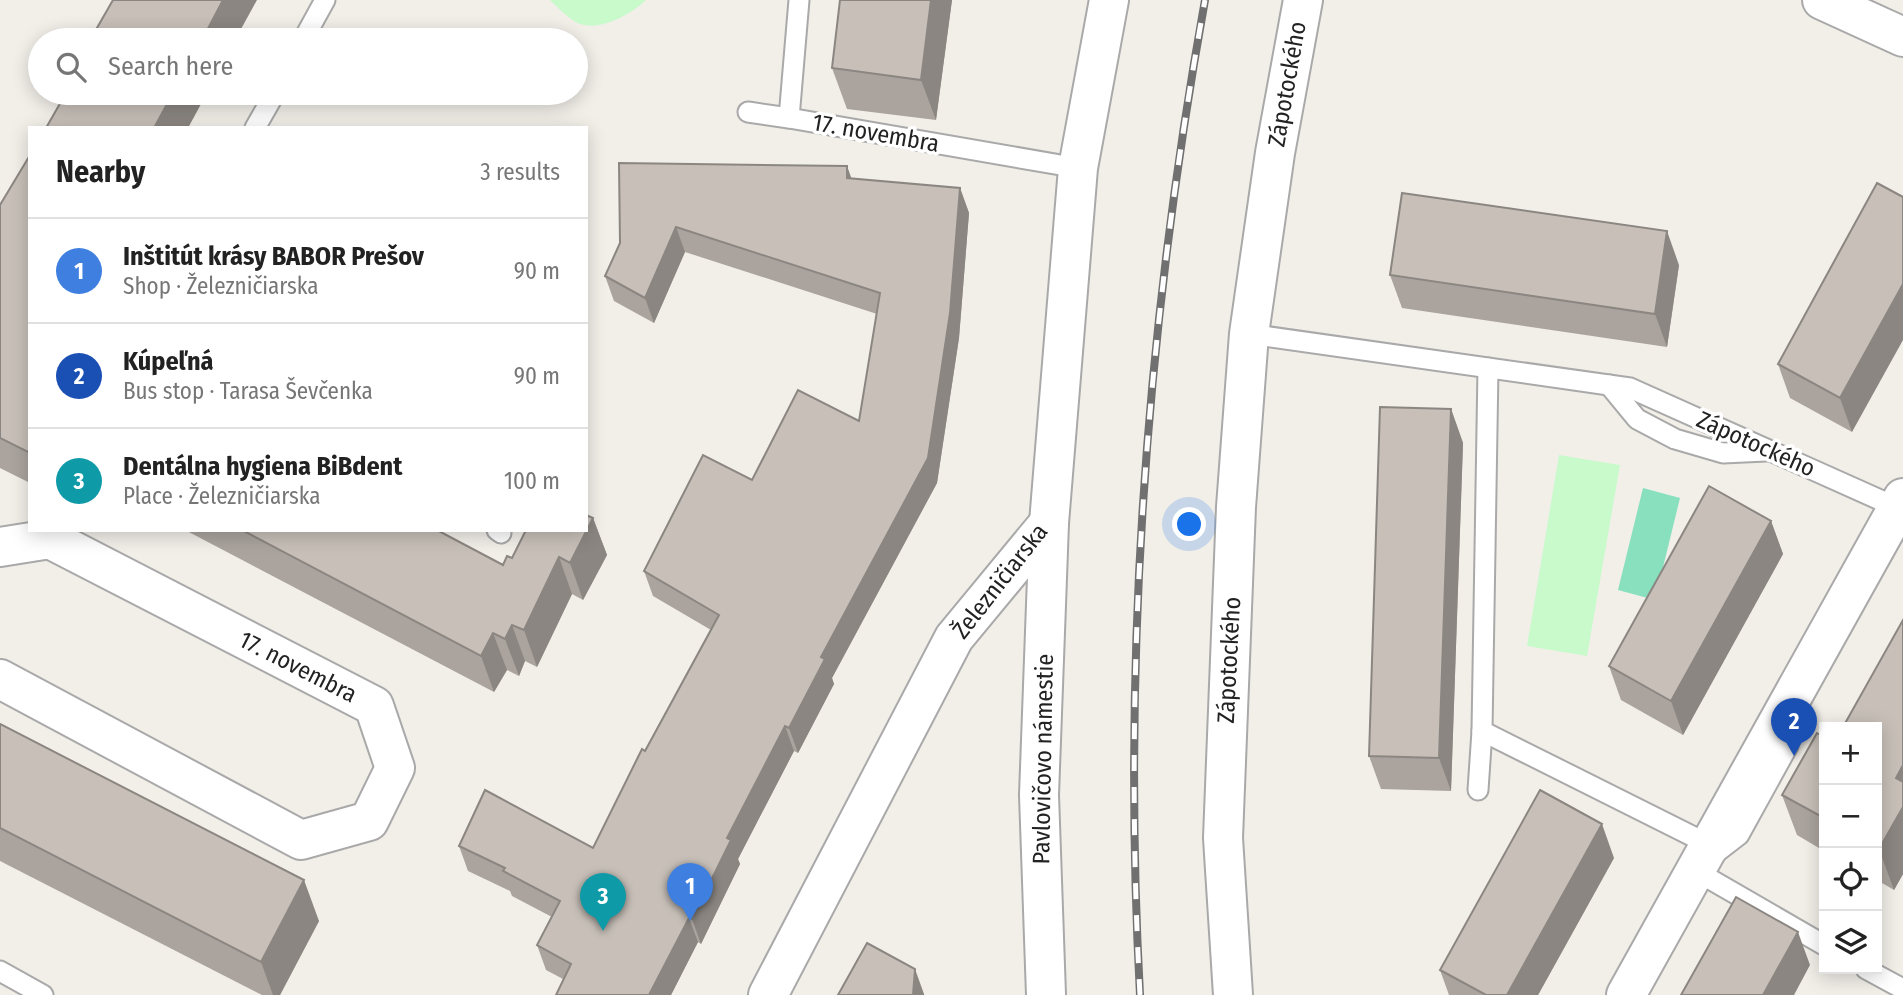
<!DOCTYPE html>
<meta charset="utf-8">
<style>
:root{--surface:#fff;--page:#f2f2f2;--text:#222;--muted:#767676;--line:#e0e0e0;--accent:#111827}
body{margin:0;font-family:"Fira Sans Condensed",sans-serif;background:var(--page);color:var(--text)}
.controls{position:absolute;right:21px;bottom:21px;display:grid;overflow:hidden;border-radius:0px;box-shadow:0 4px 18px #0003}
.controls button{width:63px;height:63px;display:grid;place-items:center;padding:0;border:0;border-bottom:2px solid var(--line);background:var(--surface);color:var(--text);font:35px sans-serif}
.you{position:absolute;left:1190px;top:525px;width:24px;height:24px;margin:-18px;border:5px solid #fff;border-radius:50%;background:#1a73e8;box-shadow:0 0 0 10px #1a73e833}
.badge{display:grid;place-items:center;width:46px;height:46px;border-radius:50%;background:var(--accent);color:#fff;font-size:23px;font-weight:700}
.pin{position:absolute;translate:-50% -58px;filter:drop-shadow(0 2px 4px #0008)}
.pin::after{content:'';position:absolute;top:37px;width:24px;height:21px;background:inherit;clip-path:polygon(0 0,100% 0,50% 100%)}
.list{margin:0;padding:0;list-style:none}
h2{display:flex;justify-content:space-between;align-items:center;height:91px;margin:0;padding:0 28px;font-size:30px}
h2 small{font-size:23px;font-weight:400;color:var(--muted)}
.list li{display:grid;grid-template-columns:46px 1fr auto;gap:21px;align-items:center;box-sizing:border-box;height:105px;padding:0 28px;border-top:2px solid var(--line)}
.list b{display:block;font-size:26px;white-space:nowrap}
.list p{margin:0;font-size:23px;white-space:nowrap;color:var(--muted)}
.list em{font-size:23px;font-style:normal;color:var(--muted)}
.icon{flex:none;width:38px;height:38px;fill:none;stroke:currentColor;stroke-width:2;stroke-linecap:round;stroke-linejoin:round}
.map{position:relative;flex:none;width:1903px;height:995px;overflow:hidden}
.search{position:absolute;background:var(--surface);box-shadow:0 4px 18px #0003;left:28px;top:28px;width:560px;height:77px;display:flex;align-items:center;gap:18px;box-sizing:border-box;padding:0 24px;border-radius:38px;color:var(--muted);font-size:26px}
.panel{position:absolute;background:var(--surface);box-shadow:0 4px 18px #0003;left:28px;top:126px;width:560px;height:406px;border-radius:0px}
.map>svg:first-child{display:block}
.park{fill:#c8facc}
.pitch{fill:#88e0be}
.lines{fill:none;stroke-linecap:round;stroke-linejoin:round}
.service-casing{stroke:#a9a9a9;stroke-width:23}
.minor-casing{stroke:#a9a9a9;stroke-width:42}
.service{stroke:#fff;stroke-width:19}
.minor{stroke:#fff;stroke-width:38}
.rail-casing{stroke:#707070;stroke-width:8}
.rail{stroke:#fff;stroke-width:5;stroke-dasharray:16;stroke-linecap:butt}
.wall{fill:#aba49e}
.shaded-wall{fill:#8b8681}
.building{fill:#c7bfb8;stroke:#8b8681;stroke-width:2}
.labels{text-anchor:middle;stroke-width:7;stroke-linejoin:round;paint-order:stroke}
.street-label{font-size:24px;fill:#222;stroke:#fff}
</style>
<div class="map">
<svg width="1903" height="995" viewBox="0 0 1903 995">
<rect width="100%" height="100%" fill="#f2efe9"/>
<g class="park">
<path d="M 550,0 L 646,0 C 631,14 602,31 580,24 C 571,21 557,7 550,0 Z"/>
<path d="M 1559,455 L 1620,465 L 1587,656 L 1527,646 Z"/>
</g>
<path class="pitch" d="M 1643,488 L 1680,498 L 1655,600 L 1618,590 Z"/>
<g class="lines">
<g class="service-casing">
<g id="service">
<path d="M 799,0 L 789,118 L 1078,168"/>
<path d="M 303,40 L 325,0"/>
<path d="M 748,112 L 789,118"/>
<path d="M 255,128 L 275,93"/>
<path d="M 1249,334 L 1630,388 L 1898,508"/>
<path d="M 1488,368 L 1482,731 L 1710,845"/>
<path d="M 1609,385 L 1637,419 L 1675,439 L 1723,453 L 1766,451"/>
<path d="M 497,530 L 501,533"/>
<path d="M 1478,790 L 1482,731"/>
<path d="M 1717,852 L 1739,835 L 1788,746 L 1790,720"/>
<path d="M 1696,871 L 1824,945"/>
<path d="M 1866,969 L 1903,989"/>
<path d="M 0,971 L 43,995"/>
</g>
</g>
<g class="minor-casing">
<g id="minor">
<path d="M 1822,0 L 1903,37"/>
<path d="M 0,547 L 50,539 L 374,706 L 395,768 L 369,821 L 301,840 L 0,679"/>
<path d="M 768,995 L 954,638 L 1049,523"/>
<path d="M 1046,995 L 1039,795 L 1049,523 L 1078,168 L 1109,0"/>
<path d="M 1233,995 L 1223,838 L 1236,507 L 1249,334 L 1275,153 L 1303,0"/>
<path d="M 1626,995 L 1903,498"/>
</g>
</g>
<use href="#service" class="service"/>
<use href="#minor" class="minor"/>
<g class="rail-casing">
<path id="rail" d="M 1140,995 C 1122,662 1146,328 1205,0"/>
</g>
<use href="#rail" class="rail"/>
</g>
<g class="wall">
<path d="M 840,0 L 952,0 L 936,120 L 847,109 L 832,68 Z"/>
<path d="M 30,155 L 30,483 L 0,468 L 0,205 Z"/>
<path d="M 847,166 L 851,179 L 960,188 L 969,213 L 959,338 L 937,483 L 832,678 L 834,684 L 798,753 L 794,751 L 738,859 L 740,864 L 701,944 L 698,942 L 671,995 L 556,995 L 563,979 L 546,970 L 537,945 L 552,917 L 512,896 L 510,891 L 468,871 L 459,846 L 593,848 L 711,630 L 653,596 L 644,571 L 752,480 L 859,421 L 877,314 L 685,252 L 654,323 L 614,301 L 605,276 L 620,243 Z"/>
<path d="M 1877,183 L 1852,432 L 1790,398 L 1778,364 Z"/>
<path d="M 1679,265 L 1667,347 L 1402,308 L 1390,275 Z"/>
<path d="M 1451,409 L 1463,443 L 1451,791 L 1381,789 L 1369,756 Z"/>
<path d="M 593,518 L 607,555 L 583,600 L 572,594 L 537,667 L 525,661 L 519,676 L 507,670 L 494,692 L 185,530 L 437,530 L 503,565 L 512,558 Z"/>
<path d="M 1771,521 L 1783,554 L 1683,735 L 1621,700 L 1609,666 Z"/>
<path d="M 1903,620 L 1903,874 L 1894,890 L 1877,880 L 1877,727 Z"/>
<path d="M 0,724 L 319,921 L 280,995 L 262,995 L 0,861 Z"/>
<path d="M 1824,737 L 1824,851 L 1797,835 L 1782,795 Z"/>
<path d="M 1614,858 L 1538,995 L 1449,995 L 1440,970 Z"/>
</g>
<g class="shaded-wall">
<path d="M 223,0 L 257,0 L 235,40 L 202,40 Z"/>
<path d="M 931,0 L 952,0 L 936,120 L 921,80 Z"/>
<path d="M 173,93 L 207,93 L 188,128 L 154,128 Z"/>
<path d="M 847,166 L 856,191 L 847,178 Z"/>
<path d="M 960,188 L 969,213 L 959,338 L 937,483 L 832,678 L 834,684 L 798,753 L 789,728 L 821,657 Z"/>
<path d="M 676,227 L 685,252 L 654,323 L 645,298 Z"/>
<path d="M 1667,231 L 1679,265 L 1667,347 L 1655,314 Z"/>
<path d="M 1903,284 L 1903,340 L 1852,432 L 1840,398 Z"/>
<path d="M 1451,409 L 1463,443 L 1451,791 L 1439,758 Z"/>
<path d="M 593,518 L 607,555 L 583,600 L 570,563 Z"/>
<path d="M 1771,521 L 1783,554 L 1683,735 L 1671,701 Z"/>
<path d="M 559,557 L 572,594 L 537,667 L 524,630 Z"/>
<path d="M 512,625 L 525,661 L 519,676 L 505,639 Z"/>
<path d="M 493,633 L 507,670 L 494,692 L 481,656 Z"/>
<path d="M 785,726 L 794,751 L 738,859 L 740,864 L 701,944 L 692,919 L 727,838 Z"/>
<path d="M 1903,765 L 1903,798 L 1896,778 Z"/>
<path d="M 1903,807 L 1903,874 L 1894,890 L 1879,849 Z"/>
<path d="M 1602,824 L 1614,858 L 1538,995 L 1507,995 Z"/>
<path d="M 304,880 L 319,921 L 280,995 L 273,995 L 261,962 Z"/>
<path d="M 689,918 L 698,942 L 671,995 L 649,995 Z"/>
<path d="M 1798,932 L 1810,965 L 1794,995 L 1763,995 Z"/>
<path d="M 915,969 L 924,994 L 924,995 L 913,995 Z"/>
</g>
<g class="building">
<path d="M 113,0 L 223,0 L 202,40 L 90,40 Z"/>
<path d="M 840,0 L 931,0 L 921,80 L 832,68 Z"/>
<path d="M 66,93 L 173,93 L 154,128 L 46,128 Z"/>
<path d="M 30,155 L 30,453 L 0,438 L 0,205 Z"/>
<path d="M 619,163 L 847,166 L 847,178 L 960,188 L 950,313 L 928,458 L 821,657 L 825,659 L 789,728 L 785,726 L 727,838 L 731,840 L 692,919 L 689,918 L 649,995 L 556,995 L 571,964 L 537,945 L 560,901 L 503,871 L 505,868 L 459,846 L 485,790 L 593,848 L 642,749 L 645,751 L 719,615 L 644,571 L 703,455 L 752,480 L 798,390 L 859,421 L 880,293 L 676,227 L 645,298 L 605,276 L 620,243 Z"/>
<path d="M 1877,183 L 1903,197 L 1903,284 L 1840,398 L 1778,364 Z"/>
<path d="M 1402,193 L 1667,231 L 1655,314 L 1390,275 Z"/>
<path d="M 1380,407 L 1451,409 L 1439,758 L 1369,756 Z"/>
<path d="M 1709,486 L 1771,521 L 1671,701 L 1609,666 Z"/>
<path d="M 586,515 L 593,518 L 570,563 L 559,557 L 524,630 L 512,625 L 505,639 L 493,633 L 481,656 L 242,530 L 437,530 L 503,565 L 507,556 L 512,558 L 526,530 L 586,530 Z"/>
<path d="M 1903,620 L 1903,765 L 1896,778 L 1903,782 L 1903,807 L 1879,849 L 1877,848 L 1877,727 L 1843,727 Z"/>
<path d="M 0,724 L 304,880 L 261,962 L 0,828 Z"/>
<path d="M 1817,733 L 1824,737 L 1824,818 L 1782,795 Z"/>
<path d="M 1540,790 L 1602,824 L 1507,995 L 1486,995 L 1440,970 Z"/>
<path d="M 1736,897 L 1798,932 L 1763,995 L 1681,995 Z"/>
<path d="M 867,943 L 915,969 L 913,995 L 838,995 Z"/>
</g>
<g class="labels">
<g class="street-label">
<text transform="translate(1287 84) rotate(-80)" y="8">Zápotockého</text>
<text transform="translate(876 133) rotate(10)" y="8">17. novembra</text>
<text transform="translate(1756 444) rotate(24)" y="8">Zápotockého</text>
<text transform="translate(1000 581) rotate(-52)" y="8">Železničiarska</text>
<text transform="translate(1229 660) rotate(-87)" y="8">Zápotockého</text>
<text transform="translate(298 667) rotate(27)" y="8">17. novembra</text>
<text transform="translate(1043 759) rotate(-89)" y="8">Pavlovičovo námestie</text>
</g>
</g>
</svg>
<div class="controls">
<button>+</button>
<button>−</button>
<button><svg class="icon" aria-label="locate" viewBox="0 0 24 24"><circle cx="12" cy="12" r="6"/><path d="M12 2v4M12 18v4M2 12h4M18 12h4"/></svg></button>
<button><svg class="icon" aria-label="layers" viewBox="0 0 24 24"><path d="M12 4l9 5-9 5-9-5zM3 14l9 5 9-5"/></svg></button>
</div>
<div class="you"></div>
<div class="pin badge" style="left:690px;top:921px;background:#3f7fe0">1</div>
<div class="pin badge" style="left:1794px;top:756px;background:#1a4fb4">2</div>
<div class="pin badge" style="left:603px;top:931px;background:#0f9aa8">3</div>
<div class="search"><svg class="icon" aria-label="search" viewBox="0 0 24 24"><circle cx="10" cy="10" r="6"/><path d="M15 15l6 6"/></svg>Search here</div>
<section class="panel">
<h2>Nearby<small>3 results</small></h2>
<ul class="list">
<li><span class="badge" style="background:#3f7fe0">1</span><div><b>Inštitút krásy BABOR Prešov</b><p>Shop · Železničiarska</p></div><em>90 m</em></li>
<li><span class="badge" style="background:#1a4fb4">2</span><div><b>Kúpeľná</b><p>Bus stop · Tarasa Ševčenka</p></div><em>90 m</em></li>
<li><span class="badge" style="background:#0f9aa8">3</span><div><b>Dentálna hygiena BiBdent</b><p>Place · Železničiarska</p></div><em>100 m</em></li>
</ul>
</section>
</div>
